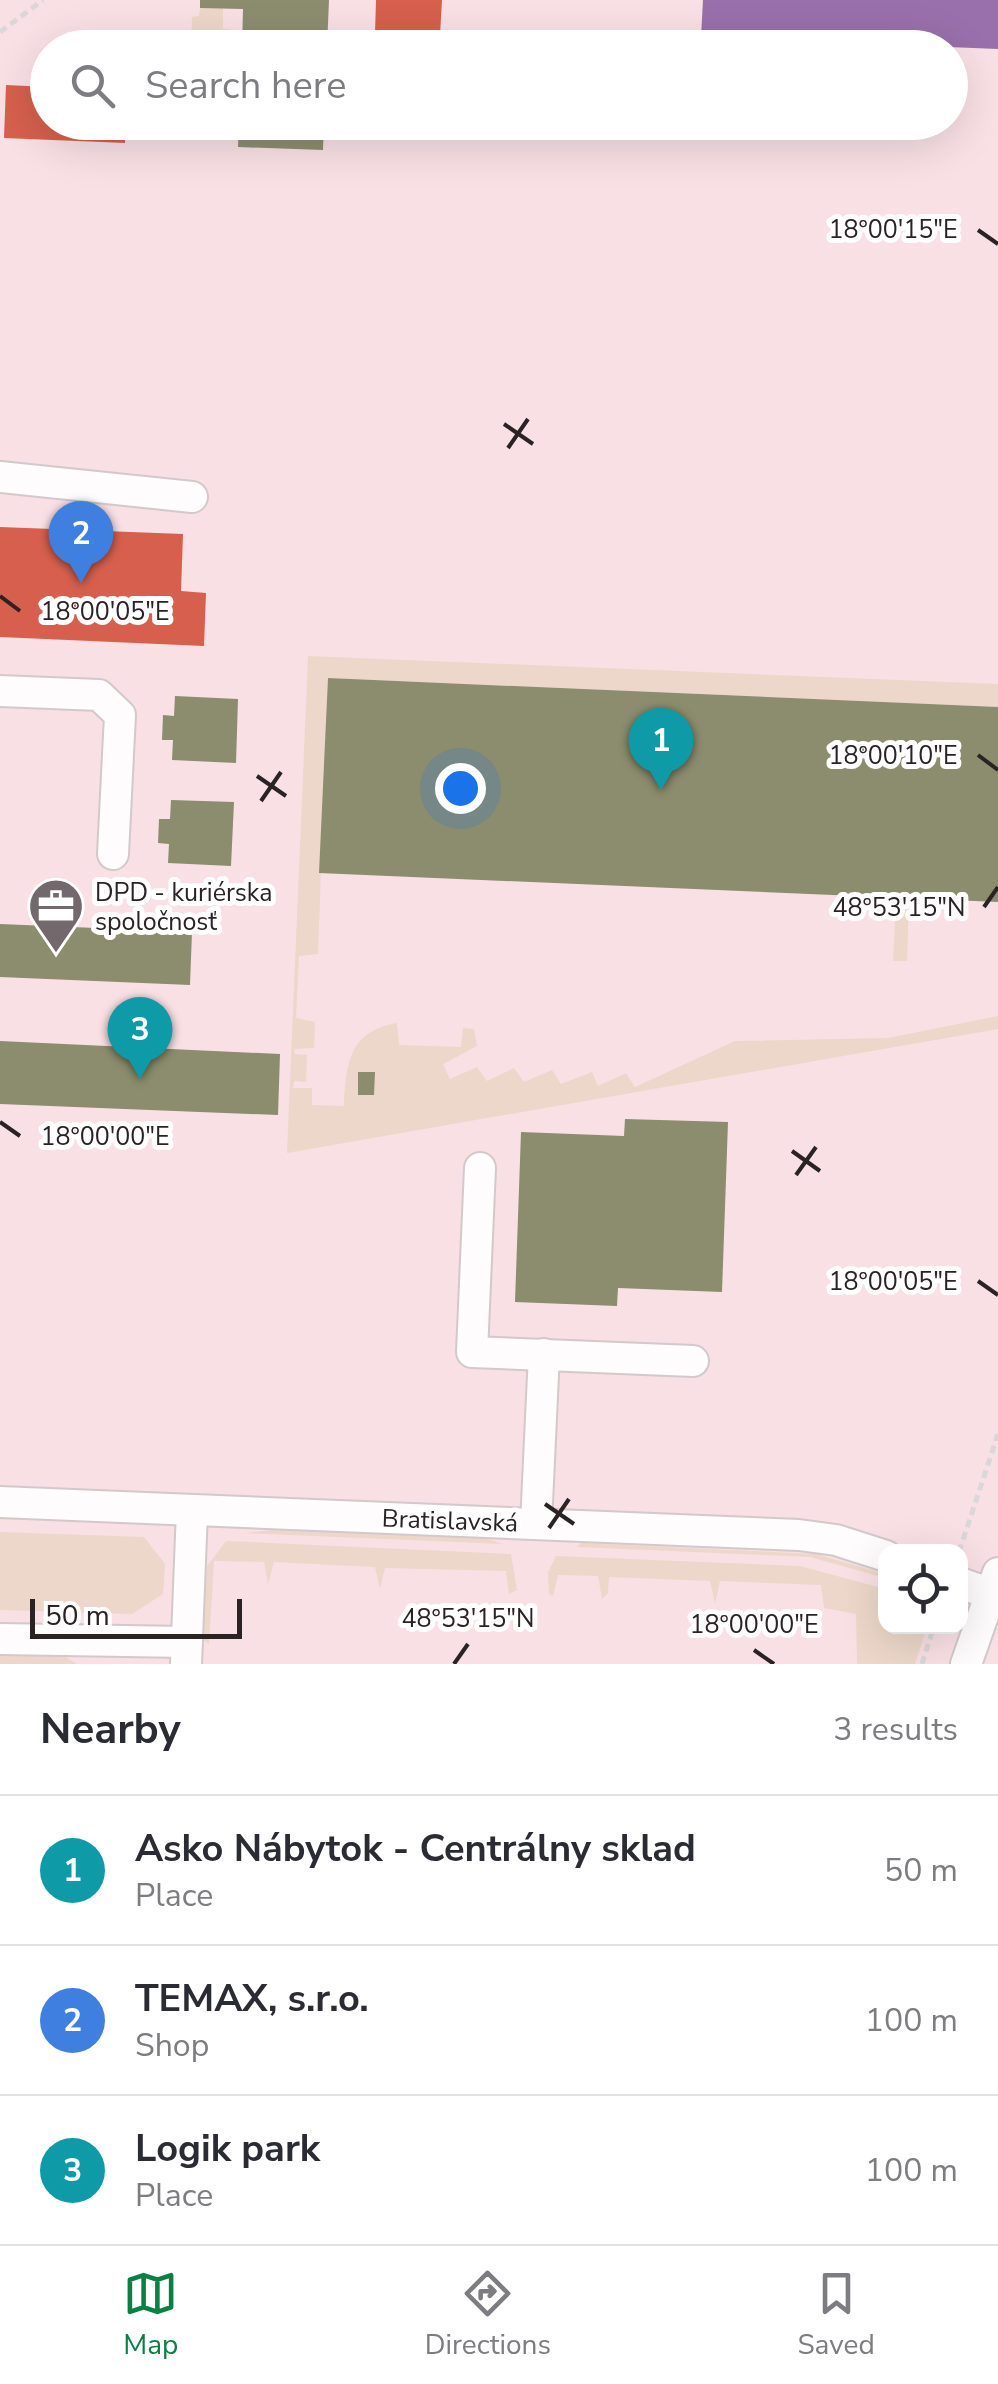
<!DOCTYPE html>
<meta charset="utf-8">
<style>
:root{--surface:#fff;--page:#f7f7f7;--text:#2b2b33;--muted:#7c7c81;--line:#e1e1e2;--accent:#0b8043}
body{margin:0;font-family:"Nunito Sans",sans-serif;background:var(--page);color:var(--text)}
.controls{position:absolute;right:30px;bottom:30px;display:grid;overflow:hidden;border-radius:20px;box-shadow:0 10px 40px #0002}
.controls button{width:90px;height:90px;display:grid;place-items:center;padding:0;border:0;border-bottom:2px solid var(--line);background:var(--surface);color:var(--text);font:50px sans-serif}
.scale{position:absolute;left:30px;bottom:25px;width:212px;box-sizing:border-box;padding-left:10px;border:5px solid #2b2224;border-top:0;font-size:28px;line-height:35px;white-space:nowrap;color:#2b2224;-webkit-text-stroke:8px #fff;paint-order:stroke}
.you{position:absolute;left:460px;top:788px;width:35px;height:35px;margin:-25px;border:8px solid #fff;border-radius:50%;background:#1a73e8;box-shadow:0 0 0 15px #1a73e833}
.badge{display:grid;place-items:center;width:65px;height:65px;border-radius:50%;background:var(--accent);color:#fff;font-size:32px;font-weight:700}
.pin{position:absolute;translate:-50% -82px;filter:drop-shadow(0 2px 5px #0008)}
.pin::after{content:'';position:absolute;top:52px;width:35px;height:30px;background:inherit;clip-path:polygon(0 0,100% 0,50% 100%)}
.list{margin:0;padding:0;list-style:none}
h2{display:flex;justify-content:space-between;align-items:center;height:130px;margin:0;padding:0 40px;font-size:42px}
h2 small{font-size:32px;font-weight:400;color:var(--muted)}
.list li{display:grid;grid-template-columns:65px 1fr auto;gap:30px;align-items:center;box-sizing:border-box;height:150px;padding:0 40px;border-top:2px solid var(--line)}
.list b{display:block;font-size:38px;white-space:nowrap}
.list p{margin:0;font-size:32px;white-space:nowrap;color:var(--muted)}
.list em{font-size:32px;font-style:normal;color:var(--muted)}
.icon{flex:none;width:55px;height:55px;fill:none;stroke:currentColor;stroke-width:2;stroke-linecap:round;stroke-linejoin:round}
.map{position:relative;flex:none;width:998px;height:1664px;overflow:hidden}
.search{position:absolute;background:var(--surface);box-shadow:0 10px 40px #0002;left:30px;right:30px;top:30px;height:110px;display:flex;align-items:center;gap:25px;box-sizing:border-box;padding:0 35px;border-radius:55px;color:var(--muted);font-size:38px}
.sheet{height:580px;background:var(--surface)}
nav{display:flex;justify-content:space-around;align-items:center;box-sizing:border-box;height:140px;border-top:2px solid var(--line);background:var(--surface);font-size:28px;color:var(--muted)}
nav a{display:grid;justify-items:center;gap:5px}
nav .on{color:var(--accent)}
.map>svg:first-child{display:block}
.built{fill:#f9e0e5;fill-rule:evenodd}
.green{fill:#edd7ca}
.shops{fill:#d6604d}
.offices{fill:#9970ab}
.industry{fill:#8c8c6e}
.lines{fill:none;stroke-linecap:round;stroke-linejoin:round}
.minor-casing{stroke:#d3c8ca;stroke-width:34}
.path{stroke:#dbd7d8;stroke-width:5;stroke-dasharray:8 5;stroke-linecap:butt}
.minor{stroke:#fefcfc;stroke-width:30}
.ticks{fill:none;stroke:#2b2224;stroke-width:4}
.labels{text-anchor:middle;stroke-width:10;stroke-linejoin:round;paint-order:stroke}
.poi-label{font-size:25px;fill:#2b2224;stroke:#fff;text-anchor:start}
.street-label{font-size:25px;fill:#2b2224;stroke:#fff}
.ticks-label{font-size:25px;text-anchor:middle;fill:#2b2224;stroke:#fff;stroke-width:10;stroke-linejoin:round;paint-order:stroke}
</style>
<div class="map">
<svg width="998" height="1664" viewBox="0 0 998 1664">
<rect width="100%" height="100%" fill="#f9ebee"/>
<path class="built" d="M 0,0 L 998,0 L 998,1664 L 0,1664 ZM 48,48 L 950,48 L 950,122 L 48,122 ZM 886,1552 L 960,1552 L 960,1626 L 886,1626 Z"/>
<g class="green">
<path d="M 200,8 L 223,8 L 223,29 L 236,30 L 235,47 L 191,48 L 192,17 L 199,16 Z"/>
<path d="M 375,33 L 440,35 L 440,47 L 374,47 Z"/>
<path d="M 308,656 L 998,684 L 998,707 L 328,678 L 318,954 L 299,956 L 296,1018 L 315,1022 L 314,1048 L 294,1049 L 295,1054 L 307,1055 L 306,1082 L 294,1081 L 293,1088 L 312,1088 L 312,1105 L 344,1106 C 346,1064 349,1031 397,1023 L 399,1045 L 461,1047 L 463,1028 L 474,1029 L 477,1046 L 443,1064 L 450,1079 L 477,1067 L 487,1081 L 514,1068 L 524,1082 L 552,1070 L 561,1084 L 592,1072 L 598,1086 L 626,1073 L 635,1087 L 735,1041 L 888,1038 L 998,1016 L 998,1029 L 287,1153 Z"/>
<path d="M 896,898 L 909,899 L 907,961 L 893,961 Z"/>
<path d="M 272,1530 L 485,1538 L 503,1544 L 245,1533 Z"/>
<path d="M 0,1532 L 144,1537 L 165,1564 L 163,1594 L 132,1614 L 0,1610 Z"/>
<path d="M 226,1541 L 511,1554 L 517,1590 L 509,1594 L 506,1571 L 385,1568 L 380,1589 L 375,1567 L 274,1562 L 268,1584 L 264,1562 L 214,1561 L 209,1644 L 203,1640 L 207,1566 Z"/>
<path d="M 581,1543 L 816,1554 L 885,1574 L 885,1578 L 810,1557 L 577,1547 Z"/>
<path d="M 556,1556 L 800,1566 L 885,1589 L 886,1626 L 927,1627 L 915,1664 L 857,1664 L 856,1614 L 824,1608 L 821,1585 L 720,1581 L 715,1603 L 710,1581 L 609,1577 L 608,1593 L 602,1599 L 598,1576 L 558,1575 L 553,1596 L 549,1594 L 548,1572 Z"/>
<path d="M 0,1652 L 64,1656 L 77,1664 L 0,1664 Z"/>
</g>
<g class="shops">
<path d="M 376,0 L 442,0 L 440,35 L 375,33 Z"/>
<path d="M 6,85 L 48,87 L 48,122 L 126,122 L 125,143 L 4,138 Z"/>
<path d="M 0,527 L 183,534 L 181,591 L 206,593 L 204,646 L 0,637 Z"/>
</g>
<path class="offices" d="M 703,0 L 998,0 L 998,49 L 701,37 Z"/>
<g class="industry">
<path d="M 200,0 L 329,0 L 327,48 L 242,48 L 243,9 L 200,8 Z"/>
<path d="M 239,122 L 324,122 L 323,150 L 238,147 Z"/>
<path d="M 328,678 L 998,707 L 998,902 L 319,873 Z"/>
<path d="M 175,696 L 238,699 L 236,763 L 172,760 L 173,740 L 162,740 L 163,715 L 174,716 Z"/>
<path d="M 171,800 L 234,802 L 231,866 L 168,863 L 169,844 L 158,843 L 159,819 L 170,819 Z"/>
<path d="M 0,924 L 192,932 L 190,985 L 0,977 Z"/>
<path d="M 0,1041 L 280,1054 L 278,1115 L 0,1104 Z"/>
<path d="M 358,1072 L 375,1072 L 374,1095 L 358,1095 Z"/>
<path d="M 625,1119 L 728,1122 L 722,1292 L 618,1288 L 617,1306 L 515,1302 L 521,1132 L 624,1136 Z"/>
</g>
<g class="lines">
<g class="minor-casing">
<g id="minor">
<path d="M 0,477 L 192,497"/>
<path d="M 0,691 L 99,695 L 120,715 L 113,854"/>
<path d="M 480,1168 L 472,1352 L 693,1361"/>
<path d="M 0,1502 L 799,1535 L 836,1540 L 886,1556"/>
<path d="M 536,1524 L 544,1354"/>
<path d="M 960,1583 L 991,1594"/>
<path d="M 0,1639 L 187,1642"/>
<path d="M 186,1664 L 192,1510"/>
<path d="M 966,1664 L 998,1573"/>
</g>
</g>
<g class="path">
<path d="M 0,32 L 43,0"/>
<path d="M 959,1552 L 998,1434"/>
<path d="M 922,1664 L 934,1626"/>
</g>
<use href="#minor" class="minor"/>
</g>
<path class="ticks" d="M 978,230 L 998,244M 504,424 L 533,444M 508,448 L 528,419M 0,596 L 20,611M 978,755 L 998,770M 257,776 L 286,796M 261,801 L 281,772M 984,907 L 998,887M 0,1122 L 20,1136M 792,1151 L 820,1171M 796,1175 L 816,1147M 978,1281 L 998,1295M 545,1504 L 574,1524M 549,1528 L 569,1499M 754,1650 L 774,1664M 454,1664 L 468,1644"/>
<defs>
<g id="office-pin" transform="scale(2.875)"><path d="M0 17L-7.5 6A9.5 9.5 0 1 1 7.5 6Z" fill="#73686b" stroke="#fff"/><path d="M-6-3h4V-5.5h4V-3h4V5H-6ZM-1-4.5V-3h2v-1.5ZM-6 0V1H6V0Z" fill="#fff"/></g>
</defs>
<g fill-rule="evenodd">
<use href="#office-pin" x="56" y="906"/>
</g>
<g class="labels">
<g class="poi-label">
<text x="95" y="901">DPD - kuriérska<tspan x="95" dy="29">spoločnosť</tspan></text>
</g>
<g class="street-label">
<text transform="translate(450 1520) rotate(2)" y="9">Bratislavská</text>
</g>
</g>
<g class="ticks-label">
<text x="893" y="238">18°00'15"E</text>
<text x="105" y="620">18°00'05"E</text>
<text x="893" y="764">18°00'10"E</text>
<text x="899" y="916">48°53'15"N</text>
<text x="105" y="1145">18°00'00"E</text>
<text x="893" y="1290">18°00'05"E</text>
<text x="468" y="1627">48°53'15"N</text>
<text x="754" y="1633">18°00'00"E</text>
</g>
</svg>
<div class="controls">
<button><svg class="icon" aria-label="locate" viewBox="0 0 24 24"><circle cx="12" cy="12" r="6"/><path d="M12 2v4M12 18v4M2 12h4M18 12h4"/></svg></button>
</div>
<div class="scale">50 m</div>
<div class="you"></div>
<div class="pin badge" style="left:661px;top:790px;background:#0f9aa8">1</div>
<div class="pin badge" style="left:81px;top:583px;background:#3f7fe0">2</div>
<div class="pin badge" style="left:140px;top:1079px;background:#0f9aa8">3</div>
<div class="search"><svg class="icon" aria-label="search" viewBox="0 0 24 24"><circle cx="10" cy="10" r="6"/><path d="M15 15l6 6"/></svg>Search here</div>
</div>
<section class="sheet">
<h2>Nearby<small>3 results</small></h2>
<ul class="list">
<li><span class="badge" style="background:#0f9aa8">1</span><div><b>Asko Nábytok - Centrálny sklad</b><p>Place</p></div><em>50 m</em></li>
<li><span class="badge" style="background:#3f7fe0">2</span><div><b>TEMAX, s.r.o.</b><p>Shop</p></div><em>100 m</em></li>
<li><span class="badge" style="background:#0f9aa8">3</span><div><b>Logik park</b><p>Place</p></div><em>100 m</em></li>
</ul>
</section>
<nav>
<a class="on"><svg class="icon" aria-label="map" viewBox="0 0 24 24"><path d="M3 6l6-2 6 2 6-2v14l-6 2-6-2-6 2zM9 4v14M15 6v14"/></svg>Map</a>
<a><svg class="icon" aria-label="directions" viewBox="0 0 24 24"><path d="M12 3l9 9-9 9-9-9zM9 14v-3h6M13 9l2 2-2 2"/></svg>Directions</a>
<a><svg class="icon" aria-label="saved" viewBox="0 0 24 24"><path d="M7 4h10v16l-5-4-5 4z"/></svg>Saved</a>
</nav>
